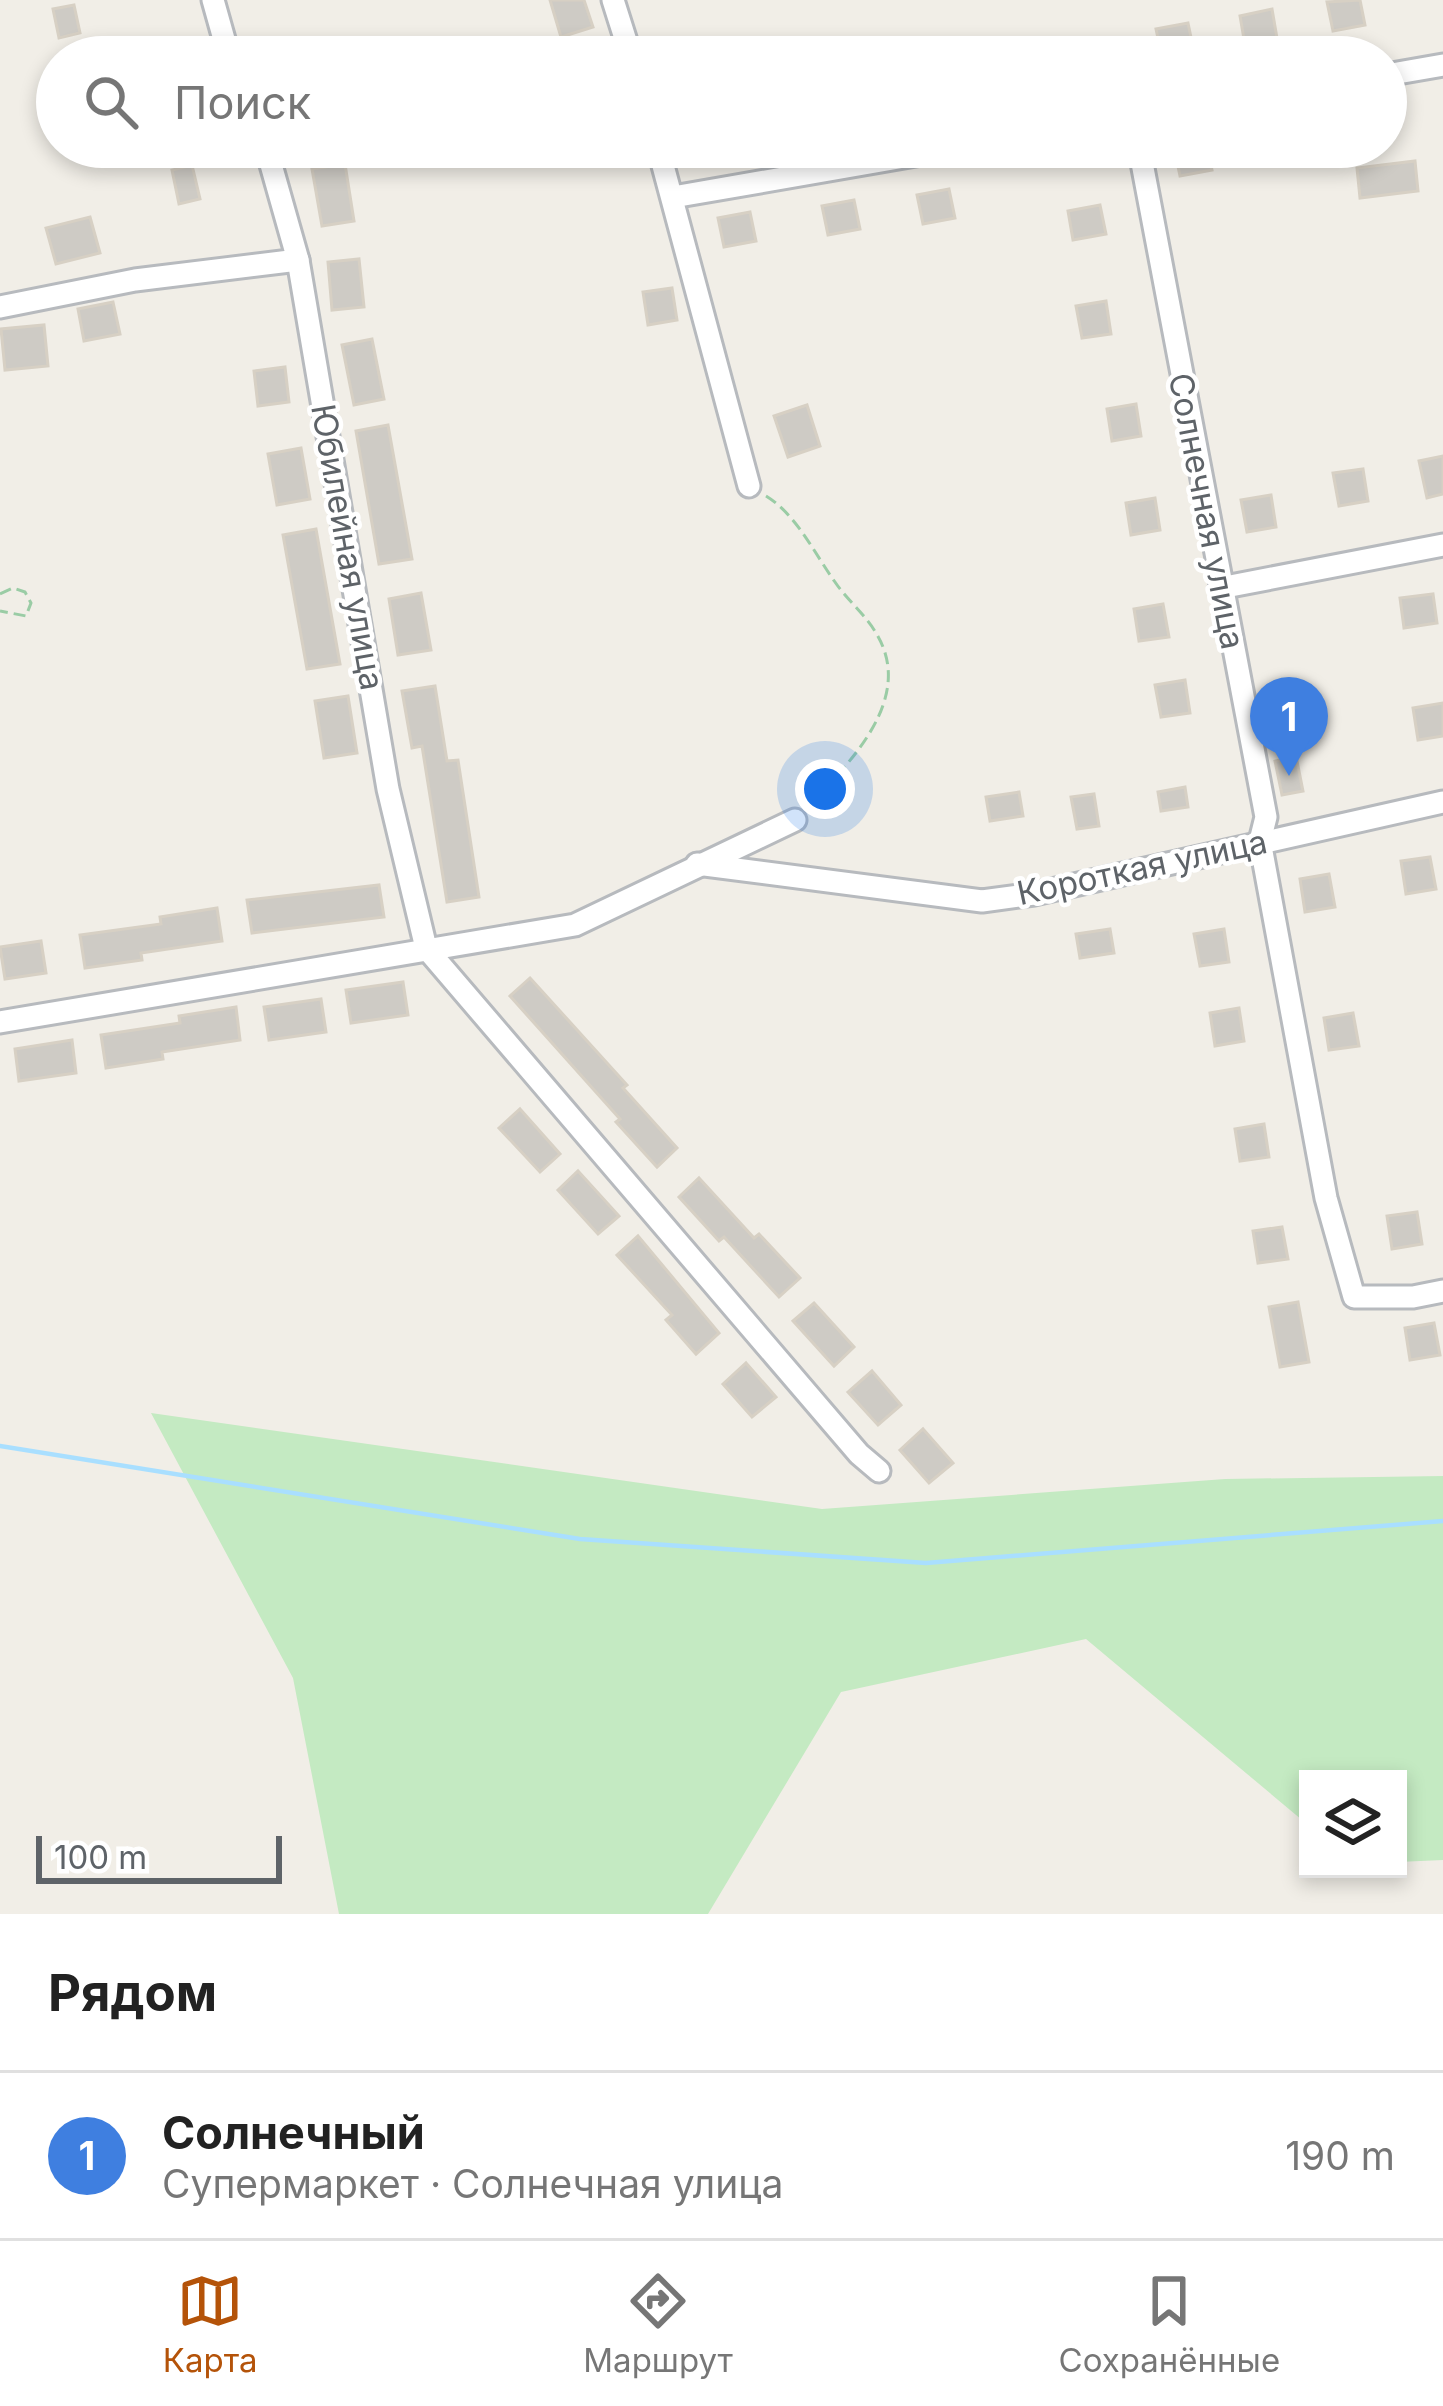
<!DOCTYPE html>
<html lang="ru">
<meta charset="utf-8">
<style>
:root{--surface:#fff;--page:#f2f2f2;--text:#222;--muted:#767676;--line:#e0e0e0;--accent:#b45309}
body{margin:0;font-family:Inter,sans-serif;background:var(--page);color:var(--text)}
.controls{position:absolute;right:36px;bottom:36px;display:grid;overflow:hidden;border-radius:0px;box-shadow:0 6px 18px #0003}
.controls button{width:108px;height:108px;display:grid;place-items:center;padding:0;border:0;border-bottom:3px solid var(--line);background:var(--surface);color:var(--text);font:60px sans-serif}
.scale{position:absolute;left:36px;bottom:30px;width:246px;box-sizing:border-box;padding-left:12px;border:6px solid #5e6368;border-top:0;font-size:33px;line-height:42px;white-space:nowrap;color:#5e6368;-webkit-text-stroke:9px #fff;paint-order:stroke}
.you{position:absolute;left:825px;top:789px;width:42px;height:42px;margin:-30px;border:9px solid #fff;border-radius:50%;background:#1a73e8;box-shadow:0 0 0 18px #1a73e833}
.badge{display:grid;place-items:center;width:78px;height:78px;border-radius:50%;background:var(--accent);color:#fff;font-size:39px;font-weight:700}
.pin{position:absolute;translate:-50% -99px;filter:drop-shadow(0 3px 6px #0008)}
.pin::after{content:'';position:absolute;top:63px;width:42px;height:36px;background:inherit;clip-path:polygon(0 0,100% 0,50% 100%)}
.list{margin:0;padding:0;list-style:none}
h2{display:flex;justify-content:space-between;align-items:center;height:156px;margin:0;padding:0 48px;font-size:51px}
h2 small{font-size:39px;font-weight:400;color:var(--muted)}
.list li{display:grid;grid-template-columns:78px 1fr auto;gap:36px;align-items:center;box-sizing:border-box;height:168px;padding:0 48px;border-top:3px solid var(--line)}
.list b{display:block;font-size:45px;white-space:nowrap}
.list p{margin:0;font-size:39px;white-space:nowrap;color:var(--muted)}
.list em{font-size:39px;font-style:normal;color:var(--muted)}
.icon{flex:none;width:66px;height:66px;fill:none;stroke:currentColor;stroke-width:2;stroke-linecap:round;stroke-linejoin:round}
.map{position:relative;flex:none;width:1443px;height:1914px;overflow:hidden}
.search{position:absolute;background:var(--surface);box-shadow:0 6px 18px #0003;left:36px;right:36px;top:36px;height:132px;display:flex;align-items:center;gap:30px;box-sizing:border-box;padding:0 42px;border-radius:66px;color:var(--muted);font-size:45px}
.sheet{height:324px;background:var(--surface)}
nav{display:flex;justify-content:space-around;align-items:center;box-sizing:border-box;height:168px;border-top:3px solid var(--line);background:var(--surface);font-size:33px;color:var(--muted)}
nav a{display:grid;justify-items:center;gap:6px}
nav .on{color:var(--accent)}
.map>svg:first-child{display:block}
.green{fill:#c4eac2}
.lines{fill:none;stroke-linecap:round;stroke-linejoin:round}
.stream{stroke:#a9dfff;stroke-width:4.5}
.building{fill:#cecbc5;stroke:#d7d0c4;stroke-width:3}
.minor-casing{stroke:#b7babe;stroke-width:27}
.path{stroke:#9acca5;stroke-width:3;stroke-dasharray:12 6;stroke-linecap:butt}
.minor{stroke:#fff;stroke-width:21}
.labels{text-anchor:middle;stroke-width:9;stroke-linejoin:round;paint-order:stroke}
.street-label{font-size:33px;fill:#5e6368;stroke:#fff}
</style>
<div class="map">
<svg width="1443" height="1914" viewBox="0 0 1443 1914">
<rect width="100%" height="100%" fill="#f1eee7"/>
<path class="green" d="M 151,1413 L 822,1509 L 1225,1479 L 1443,1476 L 1443,1860 L 1398,1862 L 1398,1779 L 1308,1779 L 1308,1825 L 1086,1639 L 841,1692 L 708,1914 L 339,1914 L 293,1678 Z"/>
<g class="lines">
<path class="stream" d="M 0,1446 L 580,1539 L 926,1563 L 1443,1521"/>
</g>
<g class="building">
<path d="M 550,0 L 584,0 L 593,27 L 561,37 Z"/>
<path d="M 1360,0 L 1365,25 L 1333,31 L 1327,2 Z"/>
<path d="M 74,5 L 80,33 L 59,38 L 53,9 Z"/>
<path d="M 1272,9 L 1277,38 L 1245,45 L 1240,16 Z"/>
<path d="M 1188,23 L 1194,52 L 1162,57 L 1156,29 Z"/>
<path d="M 1174,147 L 1207,147 L 1212,170 L 1180,176 Z"/>
<path d="M 1415,161 L 1418,191 L 1360,198 L 1357,168 Z"/>
<path d="M 345,164 L 354,221 L 322,226 L 312,169 Z"/>
<path d="M 192,165 L 200,199 L 179,204 L 172,170 Z"/>
<path d="M 949,189 L 955,218 L 923,224 L 917,195 Z"/>
<path d="M 854,200 L 860,229 L 828,235 L 822,206 Z"/>
<path d="M 1100,205 L 1106,234 L 1073,240 L 1068,211 Z"/>
<path d="M 750,212 L 756,241 L 724,247 L 718,218 Z"/>
<path d="M 90,217 L 100,253 L 56,264 L 46,228 Z"/>
<path d="M 359,259 L 364,307 L 332,310 L 328,262 Z"/>
<path d="M 672,288 L 677,320 L 648,325 L 643,292 Z"/>
<path d="M 1106,301 L 1111,334 L 1082,338 L 1076,306 Z"/>
<path d="M 113,302 L 120,334 L 84,341 L 78,309 Z"/>
<path d="M 44,325 L 48,366 L 5,370 L 1,329 Z"/>
<path d="M 372,339 L 384,399 L 354,405 L 342,345 Z"/>
<path d="M 285,367 L 289,402 L 258,406 L 254,371 Z"/>
<path d="M 1136,404 L 1141,436 L 1112,441 L 1107,409 Z"/>
<path d="M 807,405 L 820,446 L 788,457 L 774,416 Z"/>
<path d="M 388,425 L 412,559 L 379,564 L 356,431 Z"/>
<path d="M 301,448 L 310,499 L 277,505 L 268,454 Z"/>
<path d="M 1443,456 L 1443,494 L 1427,498 L 1419,461 Z"/>
<path d="M 1363,469 L 1368,501 L 1339,506 L 1333,473 Z"/>
<path d="M 1271,495 L 1276,527 L 1247,532 L 1241,500 Z"/>
<path d="M 1155,498 L 1160,530 L 1131,535 L 1126,503 Z"/>
<path d="M 316,529 L 340,664 L 307,669 L 283,535 Z"/>
<path d="M 421,593 L 431,650 L 398,655 L 389,599 Z"/>
<path d="M 1433,594 L 1437,623 L 1404,628 L 1400,598 Z"/>
<path d="M 1163,604 L 1169,637 L 1139,641 L 1134,609 Z"/>
<path d="M 1185,680 L 1190,713 L 1161,717 L 1155,685 Z"/>
<path d="M 435,686 L 447,761 L 458,760 L 479,897 L 447,902 L 422,746 L 412,748 L 402,691 Z"/>
<path d="M 348,696 L 357,753 L 324,758 L 315,701 Z"/>
<path d="M 1443,703 L 1443,736 L 1418,740 L 1413,708 Z"/>
<path d="M 1296,756 L 1303,791 L 1282,795 L 1275,761 Z"/>
<path d="M 1185,787 L 1188,807 L 1161,811 L 1158,792 Z"/>
<path d="M 1019,792 L 1023,816 L 990,821 L 986,797 Z"/>
<path d="M 1094,794 L 1099,826 L 1077,829 L 1071,797 Z"/>
<path d="M 1430,857 L 1436,889 L 1406,894 L 1401,861 Z"/>
<path d="M 1329,874 L 1335,907 L 1305,912 L 1300,879 Z"/>
<path d="M 379,885 L 384,917 L 252,933 L 247,900 Z"/>
<path d="M 217,908 L 222,941 L 141,953 L 142,960 L 85,968 L 80,935 L 161,924 L 160,917 Z"/>
<path d="M 1110,929 L 1114,953 L 1080,958 L 1076,934 Z"/>
<path d="M 1224,929 L 1229,962 L 1200,966 L 1194,934 Z"/>
<path d="M 41,941 L 46,973 L 5,979 L 0,947 Z"/>
<path d="M 530,978 L 627,1085 L 623,1088 L 677,1148 L 657,1167 L 616,1122 L 620,1119 L 510,996 Z"/>
<path d="M 403,982 L 408,1015 L 351,1023 L 346,990 Z"/>
<path d="M 321,999 L 326,1032 L 269,1040 L 264,1007 Z"/>
<path d="M 236,1007 L 240,1040 L 162,1052 L 163,1059 L 106,1068 L 101,1035 L 180,1023 L 179,1016 Z"/>
<path d="M 1239,1008 L 1244,1041 L 1215,1046 L 1210,1013 Z"/>
<path d="M 1353,1013 L 1359,1046 L 1329,1050 L 1324,1018 Z"/>
<path d="M 72,1040 L 76,1073 L 19,1081 L 15,1049 Z"/>
<path d="M 520,1109 L 560,1154 L 540,1172 L 499,1128 Z"/>
<path d="M 1264,1124 L 1269,1157 L 1240,1161 L 1235,1129 Z"/>
<path d="M 578,1171 L 619,1216 L 598,1234 L 558,1190 Z"/>
<path d="M 699,1178 L 754,1238 L 759,1234 L 800,1278 L 779,1297 L 724,1237 L 719,1241 L 679,1197 Z"/>
<path d="M 1417,1212 L 1422,1244 L 1392,1249 L 1387,1216 Z"/>
<path d="M 1282,1227 L 1288,1259 L 1258,1263 L 1253,1231 Z"/>
<path d="M 638,1236 L 719,1333 L 696,1354 L 666,1320 L 672,1315 L 617,1255 Z"/>
<path d="M 1298,1302 L 1309,1362 L 1280,1367 L 1269,1307 Z"/>
<path d="M 814,1303 L 854,1347 L 834,1366 L 793,1321 Z"/>
<path d="M 1434,1323 L 1440,1355 L 1410,1360 L 1405,1328 Z"/>
<path d="M 746,1363 L 776,1397 L 752,1417 L 723,1384 Z"/>
<path d="M 872,1371 L 901,1405 L 878,1425 L 848,1392 Z"/>
<path d="M 923,1429 L 953,1463 L 929,1483 L 900,1450 Z"/>
</g>
<g class="lines">
<g class="minor-casing">
<g id="minor">
<path d="M 213,0 L 229,57"/>
<path d="M 613,0 L 631,57"/>
<path d="M 1386,75 L 1443,65"/>
<path d="M 266,147 L 298,260 L 388,789 L 426,948 L 859,1454 L 879,1471"/>
<path d="M 658,147 L 749,486"/>
<path d="M 1139,147 L 1266,817 L 1260,841 L 1326,1198 L 1354,1297 L 1413,1297 L 1443,1291"/>
<path d="M 673,197 L 962,147"/>
<path d="M 0,307 L 135,280 L 298,260"/>
<path d="M 1220,588 L 1443,545"/>
<path d="M 697,864 L 982,901 L 1034,894 L 1443,802"/>
<path d="M 0,1022 L 575,925 L 795,820"/>
</g>
</g>
<g class="path">
<path d="M 766,496 C 797,515 814,553 835,582 C 847,600 865,614 876,633 C 916,698 850,763 807,807"/>
<path d="M 0,594 L 13,588 L 25,592 L 31,603 L 26,616 L 0,611"/>
</g>
<use href="#minor" class="minor"/>
</g>
<g class="labels">
<g class="street-label">
<text transform="translate(1207 511) rotate(79)" y="12">Солнечная улица</text>
<text transform="translate(348 547) rotate(80)" y="12">Юбилейная улица</text>
<text transform="translate(1142 867) rotate(-12)" y="12">Короткая улица</text>
</g>
</g>
</svg>
<div class="controls">
<button><svg class="icon" aria-label="layers" viewBox="0 0 24 24"><path d="M12 4l9 5-9 5-9-5zM3 14l9 5 9-5"/></svg></button>
</div>
<div class="scale">100 m</div>
<div class="you"></div>
<div class="pin badge" style="left:1289px;top:776px;background:#3f7fe0">1</div>
<div class="search"><svg class="icon" aria-label="search" viewBox="0 0 24 24"><circle cx="10" cy="10" r="6"/><path d="M15 15l6 6"/></svg>Поиск</div>
</div>
<section class="sheet">
<h2>Рядом<small></small></h2>
<ul class="list">
<li><span class="badge" style="background:#3f7fe0">1</span><div><b>Солнечный</b><p>Супермаркет · Солнечная улица</p></div><em>190 m</em></li>
</ul>
</section>
<nav>
<a class="on"><svg class="icon" aria-label="map" viewBox="0 0 24 24"><path d="M3 6l6-2 6 2 6-2v14l-6 2-6-2-6 2zM9 4v14M15 6v14"/></svg>Карта</a>
<a><svg class="icon" aria-label="directions" viewBox="0 0 24 24"><path d="M12 3l9 9-9 9-9-9zM9 14v-3h6M13 9l2 2-2 2"/></svg>Маршрут</a>
<a><svg class="icon" aria-label="saved" viewBox="0 0 24 24"><path d="M7 4h10v16l-5-4-5 4z"/></svg>Сохранённые</a>
</nav>
